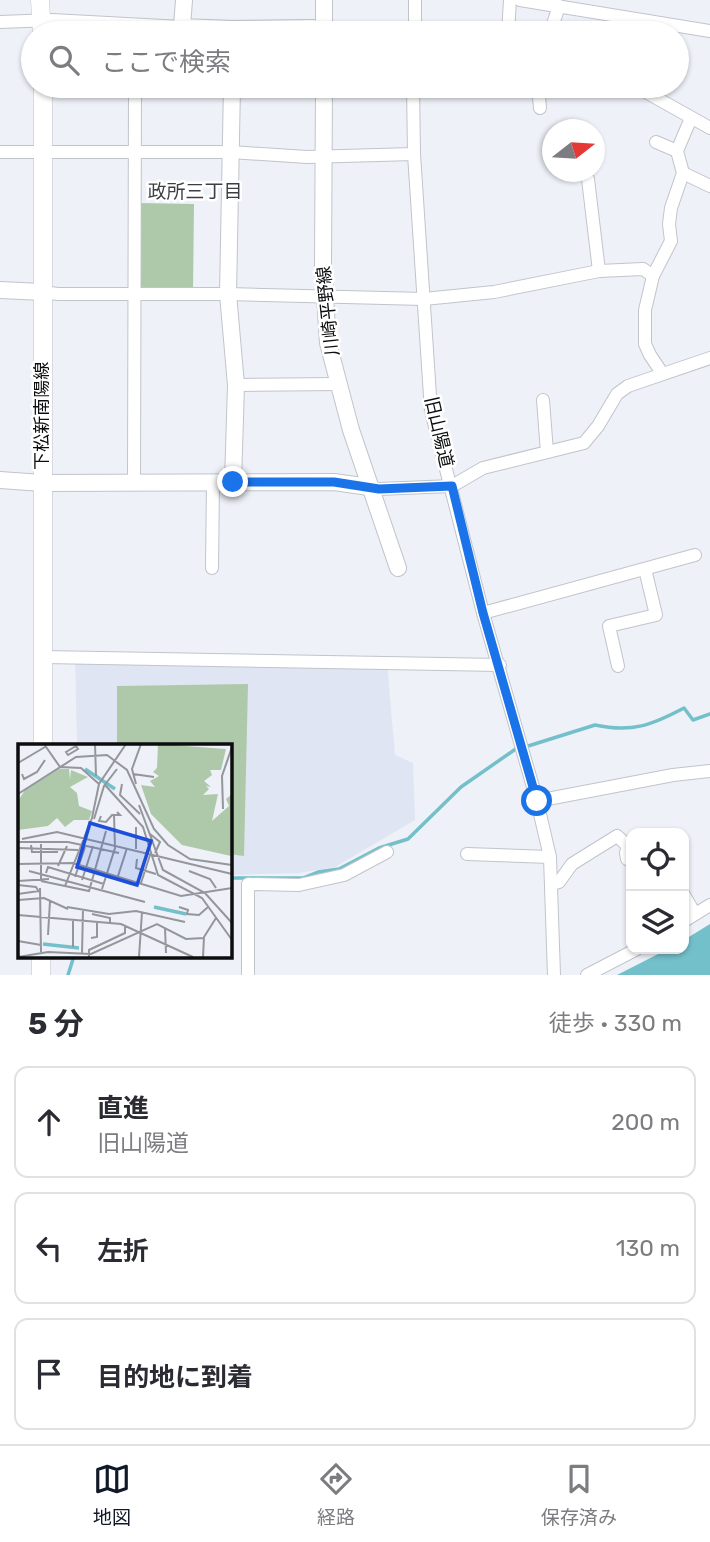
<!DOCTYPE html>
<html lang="ja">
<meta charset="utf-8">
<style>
:root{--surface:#fff;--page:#f7f7f7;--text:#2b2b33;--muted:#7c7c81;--line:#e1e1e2;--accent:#111827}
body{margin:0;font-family:Rubik,"Noto Sans JP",sans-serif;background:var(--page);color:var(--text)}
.controls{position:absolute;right:21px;bottom:21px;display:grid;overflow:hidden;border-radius:14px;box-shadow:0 2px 5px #0004}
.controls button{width:63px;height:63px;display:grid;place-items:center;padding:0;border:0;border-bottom:2px solid var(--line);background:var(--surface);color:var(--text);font:35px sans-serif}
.compass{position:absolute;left:542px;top:119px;width:63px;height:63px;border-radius:50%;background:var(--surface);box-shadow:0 2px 5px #0004;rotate:73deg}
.stop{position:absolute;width:21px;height:21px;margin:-16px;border:5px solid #1a73e8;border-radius:50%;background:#fff}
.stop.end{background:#1a73e8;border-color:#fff;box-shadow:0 2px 7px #0008}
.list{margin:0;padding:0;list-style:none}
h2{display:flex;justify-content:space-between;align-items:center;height:91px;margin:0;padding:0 28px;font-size:30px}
h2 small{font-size:23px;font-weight:400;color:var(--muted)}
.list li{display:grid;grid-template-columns:46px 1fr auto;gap:21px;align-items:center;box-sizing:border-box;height:112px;margin:0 14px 14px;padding:0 14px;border:2px solid var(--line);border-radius:14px}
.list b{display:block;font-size:26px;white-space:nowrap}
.list p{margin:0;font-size:23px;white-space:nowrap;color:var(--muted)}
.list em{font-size:23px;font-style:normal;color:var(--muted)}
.icon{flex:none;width:38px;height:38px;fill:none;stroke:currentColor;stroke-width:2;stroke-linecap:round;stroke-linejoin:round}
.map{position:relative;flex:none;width:710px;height:975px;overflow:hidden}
.search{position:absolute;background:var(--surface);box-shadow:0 2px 5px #0004;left:21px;right:21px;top:21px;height:77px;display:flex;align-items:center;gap:18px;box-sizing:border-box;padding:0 24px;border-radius:38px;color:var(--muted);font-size:26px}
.sheet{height:469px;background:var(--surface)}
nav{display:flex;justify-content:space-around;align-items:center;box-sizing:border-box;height:98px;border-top:2px solid var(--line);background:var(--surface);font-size:19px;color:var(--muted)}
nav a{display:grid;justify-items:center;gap:4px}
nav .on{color:var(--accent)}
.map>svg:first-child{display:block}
.built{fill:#dfe5f2}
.green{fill:#aec9a9}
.water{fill:#73c0ca}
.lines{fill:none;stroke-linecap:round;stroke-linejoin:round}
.stream{stroke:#73c0ca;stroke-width:3.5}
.minor-casing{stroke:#c1c4cb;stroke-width:14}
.tertiary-casing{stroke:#c1c4cb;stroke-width:18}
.secondary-casing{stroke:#c1c4cb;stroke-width:19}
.minor{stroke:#fff;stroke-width:12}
.tertiary{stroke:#fff;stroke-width:16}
.secondary{stroke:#fff;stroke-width:18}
.route{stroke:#1a73e8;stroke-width:9}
.labels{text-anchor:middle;stroke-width:5;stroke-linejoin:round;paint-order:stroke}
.street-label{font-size:18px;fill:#0c0d0f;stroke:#fff}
.neighbourhood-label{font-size:19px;fill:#3b3e43;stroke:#fff}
.inset-river{fill:none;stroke:#73c0ca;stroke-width:3.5}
.inset-road{fill:none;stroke:#94969b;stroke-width:2}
.view{fill:#1d4ed8;fill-opacity:0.15;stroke:#1d4ed8;stroke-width:3.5}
.inset-edge{fill:none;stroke:#0c0d0f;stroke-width:3.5}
</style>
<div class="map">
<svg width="710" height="975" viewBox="0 0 710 975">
<rect width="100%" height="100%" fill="#eef1f8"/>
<path class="built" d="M 75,655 L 387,663 L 395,755 L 413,763 L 415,820 L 335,867 L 299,873 L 229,875 L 229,746 L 77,746 Z"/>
<g class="green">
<path d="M 139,203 L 194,204 L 193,291 L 140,291 Z"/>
<path d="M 248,684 L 244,856 L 229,854 L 229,746 L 117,746 L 117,686 Z"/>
</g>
<path class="water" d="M 710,924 L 710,975 L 617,975 L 668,949 L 684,949 L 684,940 Z"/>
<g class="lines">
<g class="stream">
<path d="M 525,747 L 595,725 C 632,733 652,725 684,708 L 693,720 L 710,714"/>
<path d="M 229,878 L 303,878 L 318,872 L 339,869 L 379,848 L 408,839 L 461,787 L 517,748"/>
<path d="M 68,975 L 74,956"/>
</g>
<g class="minor-casing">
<g id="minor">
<path d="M 520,0 L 710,31"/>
<path d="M 0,22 L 52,20 L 182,27"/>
<path d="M 415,33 L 415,0"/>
<path d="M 508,33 L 510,0"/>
<path d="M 550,33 L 559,6"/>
<path d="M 413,86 L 414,154 L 431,411 L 483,613 L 537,801 L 550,857 L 554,975"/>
<path d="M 538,86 L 540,108"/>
<path d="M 635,86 L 710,128"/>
<path d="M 656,142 L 677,151"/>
<path d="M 0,152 L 231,152 L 307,157 L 414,154"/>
<path d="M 683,173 L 677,151 L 691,118"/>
<path d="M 588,179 L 599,271"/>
<path d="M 42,292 L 58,294 L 228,294 L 424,299 L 494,292 L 599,271 L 643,269 L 653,276"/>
<path d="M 662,373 L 650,355 L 645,344 L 645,310 L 653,276 L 671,241 L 669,224 L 671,208 L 683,173 L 710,186"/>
<path d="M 236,385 L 339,384"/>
<path d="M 543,400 L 547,452"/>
<path d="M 134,481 L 135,86"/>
<path d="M 369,487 L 379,489 L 452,486 L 483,468 L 584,443 L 598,426 L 617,394 L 628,386 L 710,358"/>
<path d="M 212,568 L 213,482"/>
<path d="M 483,613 L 695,555"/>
<path d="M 44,657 L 500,665"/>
<path d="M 618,666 L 609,626 L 656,615 L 645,569"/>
<path d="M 537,801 L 673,775 L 710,771"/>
<path d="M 467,854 L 550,857"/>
<path d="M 552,884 L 559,882 L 572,864 L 617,836 L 628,846 L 626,853 L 627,859 L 631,861"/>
<path d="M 684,895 L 695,914"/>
<path d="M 684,921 L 710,905"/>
<path d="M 248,975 L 248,884 L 299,885 L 344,875 L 387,852"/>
<path d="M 587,975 L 637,949"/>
</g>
</g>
<g class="tertiary-casing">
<g id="tertiary">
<path d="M 184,0 L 182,27 L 232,29 L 313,28 L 323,32"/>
<path d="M 324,33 L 324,0"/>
<path d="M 232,86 L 228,294 L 236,385 L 233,482"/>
<path d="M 324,86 L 323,265 L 328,343 L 351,430 L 398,568"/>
<path d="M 0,290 L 42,292"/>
<path d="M 0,480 L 42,483 L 334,482 L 369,487"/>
</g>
</g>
<g class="secondary-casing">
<g id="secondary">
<path d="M 40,0 L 42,33"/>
<path d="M 43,746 L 43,86"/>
<path d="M 41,956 L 41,975"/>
</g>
</g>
<use href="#minor" class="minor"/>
<use href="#tertiary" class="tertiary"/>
<use href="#secondary" class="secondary"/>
</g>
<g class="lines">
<path class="route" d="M 233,482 L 334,482 L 379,489 L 452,486 L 483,613 L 537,801"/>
</g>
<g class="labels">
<g class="street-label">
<text transform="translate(328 311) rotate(-96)" y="6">川崎平野線</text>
<text transform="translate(42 416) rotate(-90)" y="6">下松新南陽線</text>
<text transform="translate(439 432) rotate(77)" y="6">旧山陽道</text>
</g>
<g class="neighbourhood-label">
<text x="195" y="198">政所三丁目</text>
</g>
</g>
<g transform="translate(18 744)">
<rect width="214" height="214" fill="#eef1f8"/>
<path d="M 140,0 L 208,5 L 203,26 L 192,26 L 194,31 L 186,37 L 193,43 L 188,42 L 191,45 L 185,51 L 200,50 L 194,77 L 211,62 L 208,55 L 213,51 L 213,112 L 164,101 L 133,70 L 123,41 L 137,43 L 132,37 L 141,32 L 135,28 L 139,24 ZM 41,25 L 51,25 L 52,35 L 53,26 L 70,33 L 52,43 L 59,49 L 61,62 L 74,67 L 71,76 L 56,76 L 47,83 L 39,74 L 30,82 L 0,86 L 0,57 L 7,46 Z" fill="#aec9a9"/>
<path class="inset-river" d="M 67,25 L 97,45M 136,163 L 168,170M 25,200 L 61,204"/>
<path class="inset-road" d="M 26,0 L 42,23M 77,0 L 78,32M 58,2 L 60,5 L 50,11 L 48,8 ZM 0,19 L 27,3M 42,23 L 63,24 L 81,40M 4,30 L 6,35 L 19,28 L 27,16M 115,30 L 136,33M 104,40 L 102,51 L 122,70M 118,40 L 114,25 L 123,0M 87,41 L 125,83 L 140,131 L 184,154 L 214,196M 0,50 L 58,13 L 89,11 L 109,26 L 136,85 L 150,101 L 172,115 L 214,121M 121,61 L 145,126 L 187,149 L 214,179M 205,65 L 204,32 L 214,3M 83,72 L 81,77 L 88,78 L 94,71 L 102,71 L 99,68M 76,75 L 86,42 L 99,25M 118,83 L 118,105M 132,90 L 142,98 L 137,109M 4,95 L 39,88 L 214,130M 0,98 L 50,98 L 101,109M 23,100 L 23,137M 13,101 L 14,108 L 40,108M 0,104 L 60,106M 119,115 L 118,124 L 138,130M 0,120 L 55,119 L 163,152 L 214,144M 40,122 L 49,102M 11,127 L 127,158M 171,127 L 192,135 L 198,144M 28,129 L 30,123 L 86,140M 100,132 L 109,104M 57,133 L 67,103M 64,136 L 75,102M 0,137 L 31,135M 23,137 L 71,147 L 88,87M 123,139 L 132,111M 0,141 L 18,143 L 21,148M 47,142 L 74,74 L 81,40 L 108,0M 22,144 L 23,208M 84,145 L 97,104 L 96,71M 0,150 L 21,147M 0,156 L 26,154 L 50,165M 49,163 L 91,170 L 118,167 L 167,178M 161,163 L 170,166 L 169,170 L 181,171 L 190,163M 74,170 L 92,174 L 92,178M 0,171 L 103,180 L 175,213M 147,184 L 148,209M 30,191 L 32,157M 73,194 L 79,193 L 79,177M 0,197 L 23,201M 55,203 L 55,176M 64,210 L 65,165M 0,213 L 30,208 L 73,210 L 139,180 L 168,195 L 186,194M 71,213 L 71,206 L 107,189 L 107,181M 121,213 L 124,168M 185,213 L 186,193 L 198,174"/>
<path class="view" d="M 72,79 L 133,97 L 119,141 L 59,123 Z"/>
<rect width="214" height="214" class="inset-edge"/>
</g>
</svg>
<div class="controls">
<button><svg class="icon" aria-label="locate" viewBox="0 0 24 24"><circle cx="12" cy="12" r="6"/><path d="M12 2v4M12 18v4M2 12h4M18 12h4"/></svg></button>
<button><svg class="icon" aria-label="layers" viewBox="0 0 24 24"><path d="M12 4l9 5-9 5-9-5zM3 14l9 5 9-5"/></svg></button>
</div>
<svg class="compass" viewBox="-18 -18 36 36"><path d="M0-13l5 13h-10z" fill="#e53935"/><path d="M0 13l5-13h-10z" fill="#7c7c81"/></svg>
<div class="stop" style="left:537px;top:801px"></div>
<div class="stop end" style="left:233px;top:482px"></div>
<div class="search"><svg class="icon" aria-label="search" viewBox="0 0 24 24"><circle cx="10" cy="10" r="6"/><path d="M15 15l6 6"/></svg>ここで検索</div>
</div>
<section class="sheet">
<h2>5 分<small>徒歩 · 330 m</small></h2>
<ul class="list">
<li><svg class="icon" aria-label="ahead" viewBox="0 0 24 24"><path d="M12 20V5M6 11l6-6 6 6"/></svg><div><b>直進</b><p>旧山陽道</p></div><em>200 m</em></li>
<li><svg class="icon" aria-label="left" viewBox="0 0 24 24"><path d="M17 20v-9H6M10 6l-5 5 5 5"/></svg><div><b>左折</b></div><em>130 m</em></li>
<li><svg class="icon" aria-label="arrive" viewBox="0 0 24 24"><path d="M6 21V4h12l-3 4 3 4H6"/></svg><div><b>目的地に到着</b></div></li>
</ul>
</section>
<nav>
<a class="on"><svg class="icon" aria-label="map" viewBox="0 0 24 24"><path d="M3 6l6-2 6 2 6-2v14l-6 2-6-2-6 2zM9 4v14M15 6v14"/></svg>地図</a>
<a><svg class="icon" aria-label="directions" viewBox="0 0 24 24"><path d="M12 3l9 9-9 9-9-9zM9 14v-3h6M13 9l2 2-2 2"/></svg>経路</a>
<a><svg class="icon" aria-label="saved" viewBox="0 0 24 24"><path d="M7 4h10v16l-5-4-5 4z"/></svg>保存済み</a>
</nav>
